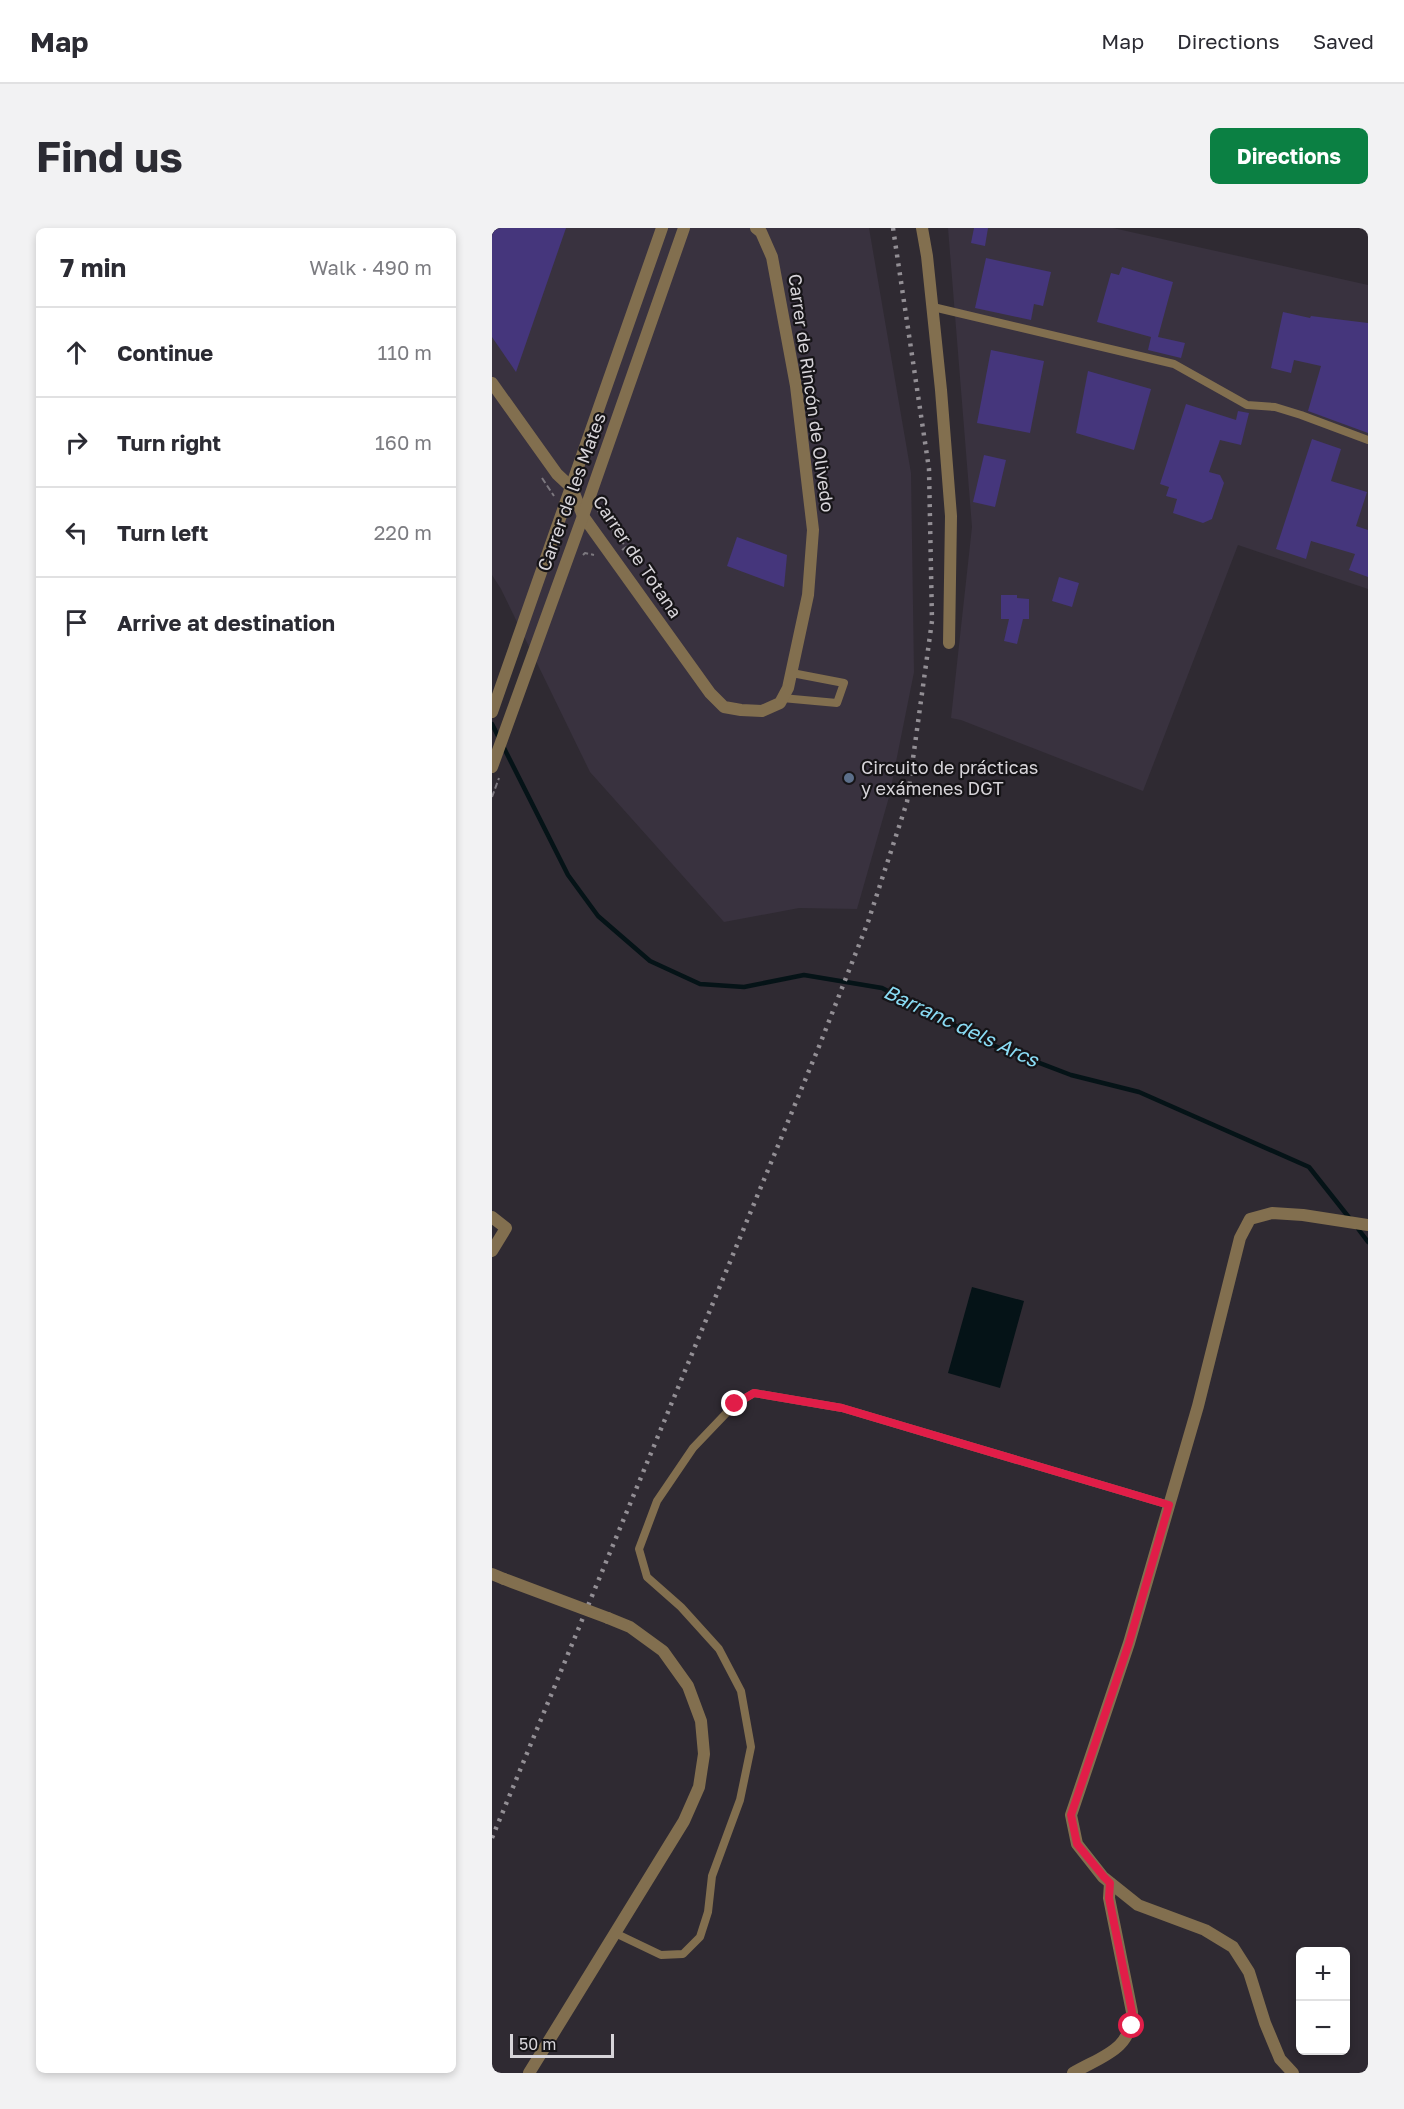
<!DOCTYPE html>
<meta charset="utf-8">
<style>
:root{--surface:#fff;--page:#f2f2f3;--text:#2b2b33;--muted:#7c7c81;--line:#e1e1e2;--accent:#0b8043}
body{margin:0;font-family:"Golos Text",sans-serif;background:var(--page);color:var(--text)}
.controls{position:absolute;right:18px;bottom:18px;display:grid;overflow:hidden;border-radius:9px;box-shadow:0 3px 9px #0003}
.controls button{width:54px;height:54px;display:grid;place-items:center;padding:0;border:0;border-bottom:2px solid var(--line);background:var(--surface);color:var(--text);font:30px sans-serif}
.scale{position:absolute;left:18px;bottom:15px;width:104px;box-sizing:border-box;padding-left:6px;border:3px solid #d7d4d9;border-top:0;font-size:16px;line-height:21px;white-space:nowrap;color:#d7d4d9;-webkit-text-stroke:4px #161417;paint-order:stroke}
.stop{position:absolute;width:18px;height:18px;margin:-14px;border:4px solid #e11d48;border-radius:50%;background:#fff}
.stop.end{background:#e11d48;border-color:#fff;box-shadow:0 2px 6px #0008}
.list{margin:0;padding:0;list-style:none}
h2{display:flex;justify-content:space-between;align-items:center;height:78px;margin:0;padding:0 24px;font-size:26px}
h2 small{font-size:20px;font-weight:400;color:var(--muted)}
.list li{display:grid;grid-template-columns:39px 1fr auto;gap:18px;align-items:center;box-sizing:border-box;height:90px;padding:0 24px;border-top:2px solid var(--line)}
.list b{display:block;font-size:22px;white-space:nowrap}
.list em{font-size:20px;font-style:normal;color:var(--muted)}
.icon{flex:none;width:33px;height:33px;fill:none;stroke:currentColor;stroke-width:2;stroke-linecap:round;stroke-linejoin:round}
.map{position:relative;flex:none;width:876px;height:1845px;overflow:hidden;border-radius:9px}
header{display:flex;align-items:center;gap:36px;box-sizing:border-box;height:84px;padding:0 30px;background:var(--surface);border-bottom:2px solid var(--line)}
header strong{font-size:28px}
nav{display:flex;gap:33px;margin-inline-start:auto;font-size:21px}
.intro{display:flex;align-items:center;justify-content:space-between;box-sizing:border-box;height:144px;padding:0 36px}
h1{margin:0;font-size:42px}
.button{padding:15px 27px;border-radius:9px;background:var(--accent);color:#fff;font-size:21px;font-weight:700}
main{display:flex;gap:36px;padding:0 36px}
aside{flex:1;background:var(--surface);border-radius:9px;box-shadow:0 3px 9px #0003}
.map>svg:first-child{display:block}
.built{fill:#39323f}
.water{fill:#051317}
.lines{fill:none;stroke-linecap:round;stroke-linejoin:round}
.stream{stroke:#051317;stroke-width:4.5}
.building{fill:#45367c}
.path{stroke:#7c787f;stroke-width:2;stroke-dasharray:6 3;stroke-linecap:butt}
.service{stroke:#826f4f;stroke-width:8}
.minor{stroke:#826f4f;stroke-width:12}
.rail{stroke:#938f95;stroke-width:4.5;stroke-dasharray:3 6;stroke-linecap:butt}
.minor-bridge{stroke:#826f4f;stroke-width:12}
.route{stroke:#e11d48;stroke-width:8}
.service-dot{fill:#5c6f8a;stroke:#161417;stroke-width:2}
.labels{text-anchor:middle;stroke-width:4.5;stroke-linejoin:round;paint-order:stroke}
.street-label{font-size:18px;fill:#d7d4d9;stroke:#161417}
.poi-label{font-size:18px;fill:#d7d4d9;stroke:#161417;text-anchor:start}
.water-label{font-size:20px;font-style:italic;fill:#8adcf5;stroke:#161417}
</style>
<header>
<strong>Map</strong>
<nav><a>Map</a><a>Directions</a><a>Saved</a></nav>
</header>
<div class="intro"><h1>Find us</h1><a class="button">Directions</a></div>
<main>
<aside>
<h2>7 min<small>Walk · 490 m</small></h2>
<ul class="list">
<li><svg class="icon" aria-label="ahead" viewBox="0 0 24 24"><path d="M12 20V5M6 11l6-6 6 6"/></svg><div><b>Continue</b></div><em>110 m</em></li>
<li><svg class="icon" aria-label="right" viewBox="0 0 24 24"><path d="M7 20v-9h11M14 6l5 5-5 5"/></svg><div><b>Turn right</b></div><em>160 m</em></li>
<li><svg class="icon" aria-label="left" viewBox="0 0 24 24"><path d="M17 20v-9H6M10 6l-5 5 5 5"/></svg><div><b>Turn left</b></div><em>220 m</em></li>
<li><svg class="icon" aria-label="arrive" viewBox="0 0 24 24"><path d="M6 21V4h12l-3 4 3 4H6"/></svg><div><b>Arrive at destination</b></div></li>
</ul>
</aside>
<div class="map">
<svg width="876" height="1845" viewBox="0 0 876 1845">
<rect width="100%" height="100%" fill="#2f2a32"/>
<g class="built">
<path d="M 0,0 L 377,0 L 419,245 L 422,444 L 397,569 L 365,681 L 307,680 L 232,694 L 98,544 L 9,361 L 0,347 Z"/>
<path d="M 456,0 L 621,0 L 876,57 L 876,361 L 746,317 L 651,563 L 469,492 L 459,490 L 480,299 Z"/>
</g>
<path class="water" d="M 480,1059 L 532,1073 L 508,1160 L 456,1145 Z"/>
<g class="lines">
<g class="stream">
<path d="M 0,496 L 7,510"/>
<path d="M 11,518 L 76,647 L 106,688 L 158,733 L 208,756 L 252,759 L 312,747 L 390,760 L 503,818 L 579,847 L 647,864 L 817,939 L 859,992"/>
<path d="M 864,998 L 876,1014"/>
</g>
</g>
<g class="building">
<path d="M 0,0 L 74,0 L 24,144 L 0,109 Z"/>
<path d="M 482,0 L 496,0 L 493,18 L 479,15 Z"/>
<path d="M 494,30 L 559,44 L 551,78 L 542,76 L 539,92 L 483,80 Z"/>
<path d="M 630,39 L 681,54 L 666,109 L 693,115 L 689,130 L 656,122 L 659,109 L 605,94 L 619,45 L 627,47 Z"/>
<path d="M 791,84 L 818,90 L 819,88 L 876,95 L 876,205 L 816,183 L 829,138 L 802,132 L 799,145 L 779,140 Z"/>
<path d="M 499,122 L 552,133 L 538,205 L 485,195 Z"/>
<path d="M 596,143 L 659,161 L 642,222 L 584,205 Z"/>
<path d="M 694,176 L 744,192 L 746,183 L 757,185 L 749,217 L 728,212 L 717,244 L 728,247 L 732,255 L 720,291 L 711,295 L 681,285 L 685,271 L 674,268 L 677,259 L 668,256 Z"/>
<path d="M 820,211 L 849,221 L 839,253 L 875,264 L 864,298 L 876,302 L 876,349 L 857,342 L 863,326 L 819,313 L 814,331 L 784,321 Z"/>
<path d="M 492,227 L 514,232 L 503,279 L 481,274 Z"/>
<path d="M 245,309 L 295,327 L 292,359 L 235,338 Z"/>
<path d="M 567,349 L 587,355 L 580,379 L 560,373 Z"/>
<path d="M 509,367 L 525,367 L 525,370 L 537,371 L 537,391 L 531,391 L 525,416 L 512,413 L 517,391 L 509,391 Z"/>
</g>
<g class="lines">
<g class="path">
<path d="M 50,250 L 62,268"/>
<path d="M 106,283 L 134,319 L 130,322"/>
<path d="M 91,327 L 93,325 L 102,327"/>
<path d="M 0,569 L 7,550"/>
</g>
<g class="service">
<path d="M 441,79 L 682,136 L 755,177 L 783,179 L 809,187 L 876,212"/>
<path d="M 290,470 L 345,475 L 352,455 L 300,445"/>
<path d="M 123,1705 L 169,1727 L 191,1726 L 208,1709 L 216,1684 L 220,1648 L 248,1572 L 259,1519 L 249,1463 L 227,1421 L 189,1379 L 155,1349 L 147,1321 L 165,1273 L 201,1220 L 243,1176 L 262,1165 L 350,1180 L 677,1277"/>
</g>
<g class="minor">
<path d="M 430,0 L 435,28 L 449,162 L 459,288 L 457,415"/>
<path d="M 0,155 L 65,246 L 80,260 L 91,288 L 218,465 L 232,479 L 249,482 L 270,483 L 288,475 L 296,460 L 316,367 L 321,302 L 304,158 L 280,29 L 269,4 L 264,0"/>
<path d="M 0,484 L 170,0"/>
<path d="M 0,539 L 91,288 L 192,0"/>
<path d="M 0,989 L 14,1000 L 0,1023"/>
<path d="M 0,1346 L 12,1351"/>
<path d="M 37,1845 L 192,1593 L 207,1559 L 212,1526 L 209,1493 L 196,1458 L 171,1423 L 138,1399 L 116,1390"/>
<path d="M 581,1845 C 610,1828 640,1822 640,1784 L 617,1670 L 618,1655"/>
<path d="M 801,1845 L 788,1831 L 773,1795 L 757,1744 L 741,1719 L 713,1702 L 646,1677 L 611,1649 L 585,1616 L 579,1587 L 637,1415 L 706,1178 L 748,1010 L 758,991 L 780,985 L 811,987 L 876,997"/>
</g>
<path class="rail" d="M 0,1610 L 328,816 L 376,694 L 415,574 L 440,393 L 437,241 L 401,0"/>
<path class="minor-bridge" d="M 12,1351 L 116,1390"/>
</g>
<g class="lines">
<path class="route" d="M 243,1176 L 262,1165 L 350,1180 L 677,1277 L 637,1415 L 579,1587 L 585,1616 L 612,1649 L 618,1655 L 617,1670 L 640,1784 L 640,1798"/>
</g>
<circle class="service-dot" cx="357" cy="550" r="6"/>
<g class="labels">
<g class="street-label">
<text transform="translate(319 165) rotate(82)" y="6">Carrer de Rincón de Olivedo</text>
<text transform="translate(80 264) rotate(-70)" y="6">Carrer de les Mates</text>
<text transform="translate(145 329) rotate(56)" y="6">Carrer de Totana</text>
</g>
<g class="poi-label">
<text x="369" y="546">Circuito de prácticas<tspan x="369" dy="21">y exámenes DGT</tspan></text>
</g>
<g class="water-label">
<text transform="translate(469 798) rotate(25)" y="7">Barranc dels Arcs</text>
</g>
</g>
</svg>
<div class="controls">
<button>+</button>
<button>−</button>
</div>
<div class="scale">50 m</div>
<div class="stop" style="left:640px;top:1798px"></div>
<div class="stop end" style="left:243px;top:1176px"></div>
</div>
</main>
